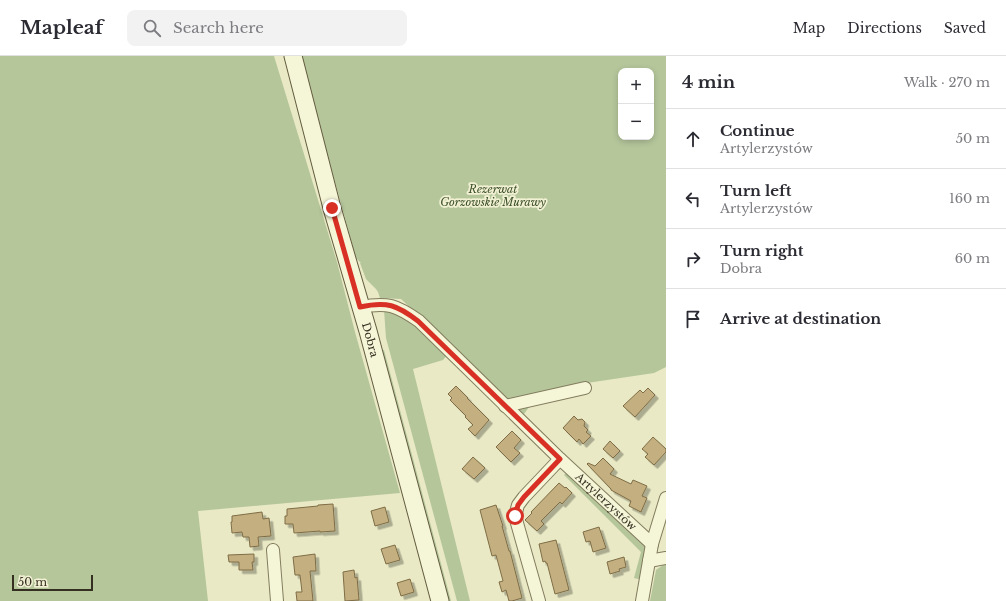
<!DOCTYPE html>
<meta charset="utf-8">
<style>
:root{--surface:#fff;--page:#f2f2f3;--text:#2b2b33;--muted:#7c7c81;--line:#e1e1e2}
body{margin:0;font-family:"Libre Baskerville",serif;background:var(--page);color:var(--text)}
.controls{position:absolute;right:12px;top:12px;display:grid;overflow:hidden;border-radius:8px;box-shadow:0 2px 6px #0003}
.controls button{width:36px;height:36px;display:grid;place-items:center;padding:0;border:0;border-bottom:1px solid var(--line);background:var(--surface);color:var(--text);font:20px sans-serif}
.scale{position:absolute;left:12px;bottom:10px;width:81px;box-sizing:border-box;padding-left:4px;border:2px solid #342f20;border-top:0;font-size:11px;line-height:14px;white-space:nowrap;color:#342f20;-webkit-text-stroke:3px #f2f1d4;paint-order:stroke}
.stop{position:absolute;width:12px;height:12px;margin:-9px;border:3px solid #d93025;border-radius:50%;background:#fff}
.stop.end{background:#d93025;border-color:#fff;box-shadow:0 1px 4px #0008}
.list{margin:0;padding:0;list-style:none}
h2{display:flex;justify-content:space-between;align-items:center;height:52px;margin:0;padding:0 16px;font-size:17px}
h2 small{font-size:13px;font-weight:400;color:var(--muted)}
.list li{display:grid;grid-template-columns:26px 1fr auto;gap:12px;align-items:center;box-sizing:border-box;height:60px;padding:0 16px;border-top:1px solid var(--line)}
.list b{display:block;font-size:15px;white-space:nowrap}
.list p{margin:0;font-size:13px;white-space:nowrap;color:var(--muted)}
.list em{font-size:13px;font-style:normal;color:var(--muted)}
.icon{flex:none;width:22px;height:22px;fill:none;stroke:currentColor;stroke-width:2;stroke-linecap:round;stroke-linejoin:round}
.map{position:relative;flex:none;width:666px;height:545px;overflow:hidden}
header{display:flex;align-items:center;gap:24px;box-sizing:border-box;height:56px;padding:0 20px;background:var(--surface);border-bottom:1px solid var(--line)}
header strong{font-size:19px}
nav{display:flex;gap:22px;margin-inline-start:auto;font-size:14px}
.search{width:280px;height:36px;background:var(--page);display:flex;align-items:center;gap:10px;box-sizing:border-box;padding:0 14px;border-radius:8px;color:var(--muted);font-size:15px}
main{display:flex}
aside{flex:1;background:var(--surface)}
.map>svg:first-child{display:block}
.green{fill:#b5c69b;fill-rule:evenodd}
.building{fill:#c3af7f;stroke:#7f6d46;filter:url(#shadow)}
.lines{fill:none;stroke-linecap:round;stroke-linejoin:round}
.street-casing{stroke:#827c5d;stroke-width:14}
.secondary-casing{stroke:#645d40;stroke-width:19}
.street{stroke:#f5f5d8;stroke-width:12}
.secondary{stroke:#f5f5d8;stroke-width:17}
.route{stroke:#d93025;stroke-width:5}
.labels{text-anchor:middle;stroke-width:3.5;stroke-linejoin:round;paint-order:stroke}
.park-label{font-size:11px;font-style:italic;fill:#3a4e28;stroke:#f2f1d4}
.street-label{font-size:11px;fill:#342f20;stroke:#f2f1d4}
</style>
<header>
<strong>Mapleaf</strong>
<div class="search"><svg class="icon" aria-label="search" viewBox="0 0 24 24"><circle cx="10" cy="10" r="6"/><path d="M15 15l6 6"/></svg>Search here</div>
<nav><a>Map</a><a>Directions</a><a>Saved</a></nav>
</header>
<main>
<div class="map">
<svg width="666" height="545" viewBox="0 0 666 545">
<defs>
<filter id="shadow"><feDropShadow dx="3.5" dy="3.5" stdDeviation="0" flood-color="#0004"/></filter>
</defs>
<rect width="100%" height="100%" fill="#e9e9c5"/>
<g class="green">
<path d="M 0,0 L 274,0 L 337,206 L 355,276 L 400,437 L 198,455 L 208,545 L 0,545 Z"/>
<path d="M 300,0 L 666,0 L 666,311 L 654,317 L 587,327 L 532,347 L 524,358 L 401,243 L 380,242 L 378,236 L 376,233 L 366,223 L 360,207 L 361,207 L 356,202 ZM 621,15 L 651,15 L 651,81 L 621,81 Z"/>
<path d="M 384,254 L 389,254 L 407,262 L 447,299 L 443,304 L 413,313 L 470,545 L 457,545 L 386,282 Z"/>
<path d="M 384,294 L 451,545 L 447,545 L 378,295 Z"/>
<path d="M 568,415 L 645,489 L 646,492 L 642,524 L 634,522 L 641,496 L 564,419 Z"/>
<path d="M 666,507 L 666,545 L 650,545 L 656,514 Z"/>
</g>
<g class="building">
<path d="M 456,330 L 468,342 L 467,342 L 489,364 L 475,380 L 468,373 L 473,369 L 465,361 L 466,360 L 450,344 L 452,342 L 448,338 Z"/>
<path d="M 648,332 L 655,339 L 635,361 L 623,350 L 640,334 L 643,337 Z"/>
<path d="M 574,360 L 578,364 L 582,363 L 585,366 L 584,370 L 588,374 L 586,376 L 591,380 L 583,388 L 579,383 L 577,386 L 563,372 Z"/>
<path d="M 512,375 L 521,384 L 514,392 L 520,397 L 511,406 L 496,391 Z"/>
<path d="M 653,381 L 666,393 L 666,396 L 654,409 L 645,401 L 648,398 L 642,393 Z"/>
<path d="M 610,385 L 620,395 L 613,402 L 603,393 Z"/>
<path d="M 473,401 L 485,412 L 474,423 L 462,413 Z"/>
<path d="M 603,402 L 614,413 L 610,418 L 631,428 L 633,424 L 647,430 L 642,440 L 647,442 L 641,456 L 629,450 L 631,445 L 611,434 L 611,433 L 587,408 L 588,407 L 595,410 Z"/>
<path d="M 559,427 L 565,432 L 566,431 L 572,437 L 562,448 L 560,446 L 541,465 L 544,468 L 537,475 L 525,464 L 532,457 L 531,456 Z"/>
<path d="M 333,448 L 335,475 L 320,476 L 320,475 L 294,477 L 293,468 L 285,468 L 285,460 L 287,460 L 287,453 L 318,450 L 318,449 Z"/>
<path d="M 496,449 L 503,470 L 502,470 L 509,495 L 510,495 L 522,542 L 512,545 L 509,545 L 506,534 L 502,536 L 499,526 L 503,525 L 496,499 L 492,500 L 480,454 Z"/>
<path d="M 385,451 L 389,466 L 375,470 L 371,455 Z"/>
<path d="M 262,456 L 263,463 L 269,462 L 271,480 L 258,481 L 259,490 L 250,491 L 249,481 L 243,481 L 242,476 L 232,477 L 231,466 L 232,466 L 232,460 Z"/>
<path d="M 599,471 L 606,492 L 593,496 L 590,485 L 586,486 L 583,476 Z"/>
<path d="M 556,484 L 569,534 L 555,538 L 547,507 L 546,507 L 545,505 L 543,506 L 539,488 Z"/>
<path d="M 395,489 L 400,504 L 386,508 L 381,493 Z"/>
<path d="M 254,498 L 254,506 L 252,506 L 253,514 L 239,514 L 239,506 L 229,506 L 228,499 Z"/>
<path d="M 315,498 L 316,515 L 310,515 L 313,545 L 297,545 L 296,536 L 302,536 L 300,519 L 295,519 L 293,501 Z"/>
<path d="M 624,501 L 626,511 L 619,513 L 620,515 L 610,518 L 607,506 Z"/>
<path d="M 354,514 L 355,522 L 357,521 L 359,544 L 345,545 L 343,516 Z"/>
<path d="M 410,523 L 414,536 L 401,540 L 397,527 Z"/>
</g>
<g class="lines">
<g class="street-casing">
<g id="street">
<path id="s1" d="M 360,251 C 388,246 396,249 419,265 L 560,403 L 652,488"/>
<path d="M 505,350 L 585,332"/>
<path d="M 273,494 L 277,545"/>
<path d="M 649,505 L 666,502"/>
<path d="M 539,545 L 515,460 L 518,449 L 524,441 L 560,403"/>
<path d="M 642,545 L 652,488 L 666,442"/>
</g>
</g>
<g class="secondary-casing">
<g id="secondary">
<path id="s2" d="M 293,0 L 332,152 L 368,275 L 440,545"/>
</g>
</g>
<use href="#street" class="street"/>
<use href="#secondary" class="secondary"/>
</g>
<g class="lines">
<path class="route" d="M 332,152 L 360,251 C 387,245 397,249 418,265 L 560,403 L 524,441 L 518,449 L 515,460"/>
</g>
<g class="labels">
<g class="park-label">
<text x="493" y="137">Rezerwat<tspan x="493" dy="13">Gorzowskie Murawy</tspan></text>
</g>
<g class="street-label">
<text dy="4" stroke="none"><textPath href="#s2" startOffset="294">Dobra</textPath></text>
<text dy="4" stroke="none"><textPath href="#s1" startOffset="323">Artylerzystów</textPath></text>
</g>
</g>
</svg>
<div class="controls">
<button>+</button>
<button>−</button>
</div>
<div class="scale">50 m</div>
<div class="stop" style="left:515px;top:460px"></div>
<div class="stop end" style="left:332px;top:152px"></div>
</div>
<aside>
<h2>4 min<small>Walk · 270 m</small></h2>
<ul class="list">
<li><svg class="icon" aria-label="ahead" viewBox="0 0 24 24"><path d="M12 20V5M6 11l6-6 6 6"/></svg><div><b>Continue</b><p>Artylerzystów</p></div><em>50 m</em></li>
<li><svg class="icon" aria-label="left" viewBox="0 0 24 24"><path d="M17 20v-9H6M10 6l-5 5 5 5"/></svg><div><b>Turn left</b><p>Artylerzystów</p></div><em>160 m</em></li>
<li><svg class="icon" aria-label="right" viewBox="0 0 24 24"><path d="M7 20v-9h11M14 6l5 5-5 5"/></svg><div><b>Turn right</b><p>Dobra</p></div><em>60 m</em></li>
<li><svg class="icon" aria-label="arrive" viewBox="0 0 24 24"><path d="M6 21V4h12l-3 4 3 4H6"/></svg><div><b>Arrive at destination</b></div></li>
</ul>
</aside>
</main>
